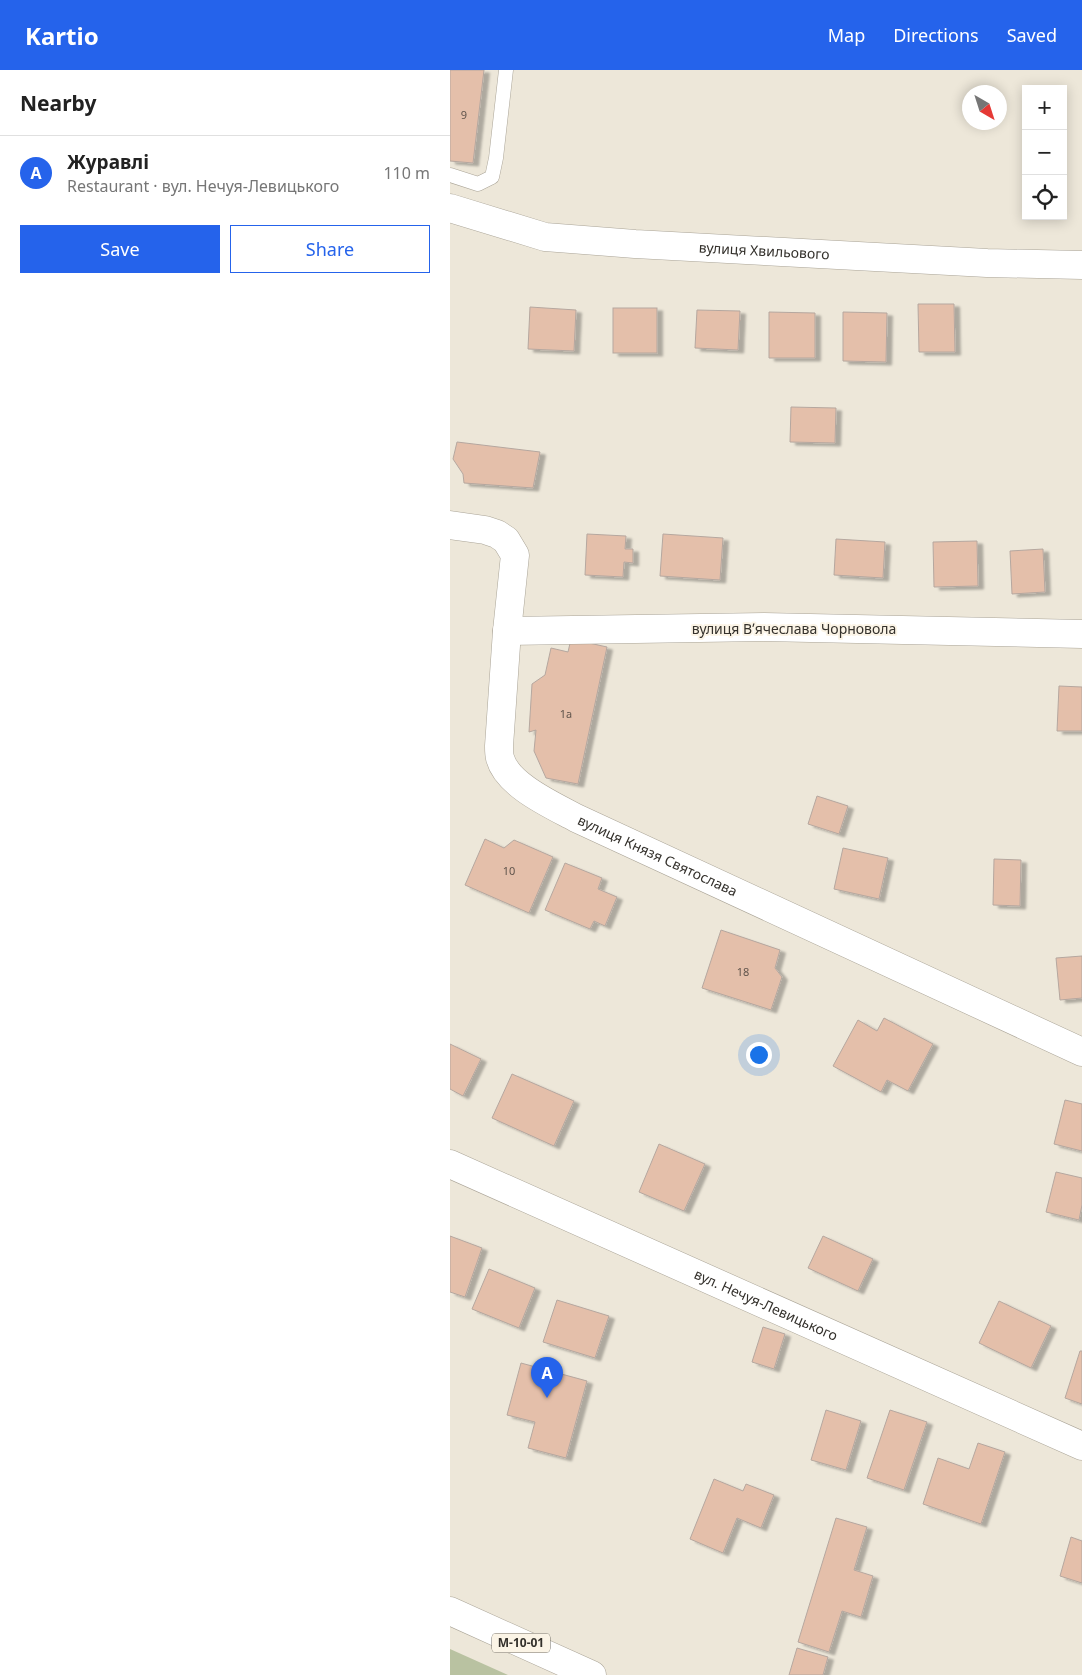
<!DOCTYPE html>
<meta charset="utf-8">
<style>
:root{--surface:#fff;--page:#f2f2f2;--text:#222;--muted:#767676;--line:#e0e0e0;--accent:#2563eb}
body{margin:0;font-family:"Noto Sans",sans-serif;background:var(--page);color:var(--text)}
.controls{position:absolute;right:15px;top:15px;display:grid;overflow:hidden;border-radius:0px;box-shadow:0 2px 12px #0003}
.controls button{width:45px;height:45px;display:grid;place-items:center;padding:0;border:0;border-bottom:1px solid var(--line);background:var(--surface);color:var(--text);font:25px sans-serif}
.compass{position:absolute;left:512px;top:15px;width:45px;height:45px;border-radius:50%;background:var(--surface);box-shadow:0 2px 12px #0003;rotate:141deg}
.you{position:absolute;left:308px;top:984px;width:18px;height:18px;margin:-12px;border:4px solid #fff;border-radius:50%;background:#1a73e8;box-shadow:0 0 0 8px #1a73e833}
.badge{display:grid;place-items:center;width:32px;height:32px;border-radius:50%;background:var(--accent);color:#fff;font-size:16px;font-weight:700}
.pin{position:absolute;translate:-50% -41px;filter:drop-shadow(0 1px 2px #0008)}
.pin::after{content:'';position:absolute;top:26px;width:18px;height:15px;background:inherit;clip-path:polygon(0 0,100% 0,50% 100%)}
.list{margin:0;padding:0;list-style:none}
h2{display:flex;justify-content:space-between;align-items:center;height:65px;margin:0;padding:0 20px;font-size:21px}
h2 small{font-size:16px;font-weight:400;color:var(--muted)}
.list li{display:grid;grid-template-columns:32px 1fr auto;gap:15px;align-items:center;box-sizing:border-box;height:75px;padding:0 20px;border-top:1px solid var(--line)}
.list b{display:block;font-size:19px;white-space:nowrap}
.list p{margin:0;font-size:16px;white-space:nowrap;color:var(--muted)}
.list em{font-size:16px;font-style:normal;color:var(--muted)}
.actions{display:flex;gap:10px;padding:15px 20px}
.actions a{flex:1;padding:11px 0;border:1px solid var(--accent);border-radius:0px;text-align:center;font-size:18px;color:var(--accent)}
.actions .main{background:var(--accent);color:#fff}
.icon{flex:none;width:28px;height:28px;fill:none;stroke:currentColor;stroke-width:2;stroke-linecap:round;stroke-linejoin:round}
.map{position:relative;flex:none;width:632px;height:1605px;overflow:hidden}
header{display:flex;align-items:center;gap:30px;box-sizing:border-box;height:70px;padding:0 25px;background:var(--accent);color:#fff}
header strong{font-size:24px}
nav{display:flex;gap:28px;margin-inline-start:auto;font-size:18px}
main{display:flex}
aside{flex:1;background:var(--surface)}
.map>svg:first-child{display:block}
.green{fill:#b9c2a1}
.building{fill:#e4bfaa;stroke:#b5a79f;filter:url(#shadow)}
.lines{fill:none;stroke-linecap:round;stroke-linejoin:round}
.service-casing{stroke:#aaa497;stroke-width:15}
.minor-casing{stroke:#aaa497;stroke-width:29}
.trunk-casing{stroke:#aaa497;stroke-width:29}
.service{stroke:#fff;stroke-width:14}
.minor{stroke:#fff;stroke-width:28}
.trunk{stroke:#fff;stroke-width:28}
.labels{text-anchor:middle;stroke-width:4;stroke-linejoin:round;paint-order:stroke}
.number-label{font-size:11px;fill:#60544c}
.shield{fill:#fbf4e6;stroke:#706c64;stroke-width:1}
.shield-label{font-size:12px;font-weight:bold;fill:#34312c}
.street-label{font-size:14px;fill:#34312c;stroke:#fbf4e6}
</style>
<header>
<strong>Kartio</strong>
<nav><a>Map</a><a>Directions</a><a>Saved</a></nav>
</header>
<main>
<aside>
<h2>Nearby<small></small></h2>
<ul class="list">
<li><span class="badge">A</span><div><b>Журавлі</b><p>Restaurant · вул. Нечуя-Левицького</p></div><em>110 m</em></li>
</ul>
<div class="actions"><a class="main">Save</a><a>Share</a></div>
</aside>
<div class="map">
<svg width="632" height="1605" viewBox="0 0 632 1605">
<defs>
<filter id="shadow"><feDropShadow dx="5.5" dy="3" stdDeviation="1" flood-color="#0004"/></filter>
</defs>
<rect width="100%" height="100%" fill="#ede7d9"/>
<path class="green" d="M 0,1579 L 58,1605 L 0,1605 Z"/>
<g class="building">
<path d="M 0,0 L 34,0 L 23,93 L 0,91 Z"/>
<path d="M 468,234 L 504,234 L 505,282 L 469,282 Z"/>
<path d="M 80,237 L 126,240 L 124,281 L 78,279 Z"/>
<rect x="163" y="238" width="44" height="45"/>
<path d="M 247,240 L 290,241 L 288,280 L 245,278 Z"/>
<path d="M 319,242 L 365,243 L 365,288 L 319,288 Z"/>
<path d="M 393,242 L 437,243 L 436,292 L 393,291 Z"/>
<path d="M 341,337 L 386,338 L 385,373 L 340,372 Z"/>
<path d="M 7,372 L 90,382 L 83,418 L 14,413 L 13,404 L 3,389 Z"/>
<path d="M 137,464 L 176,466 L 175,479 L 183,479 L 183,493 L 174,492 L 173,507 L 135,505 Z"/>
<path d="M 213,464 L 273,468 L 270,510 L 210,506 Z"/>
<path d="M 386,469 L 435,472 L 433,508 L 384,505 Z"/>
<path d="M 527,471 L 528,516 L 484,517 L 483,472 Z"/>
<path d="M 593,479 L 595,522 L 562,524 L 560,481 Z"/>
<path d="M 121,569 L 157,577 L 128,714 L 96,708 L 84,681 L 86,660 L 79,662 L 82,614 L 95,605 L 101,578 L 118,582 Z"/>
<path d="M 609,616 L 632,617 L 632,661 L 607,661 Z"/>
<path d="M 367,726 L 398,736 L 389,764 L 358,754 Z"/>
<path d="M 35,769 L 54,778 L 64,770 L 103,787 L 79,843 L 15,815 Z"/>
<path d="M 393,778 L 438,788 L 429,829 L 384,819 Z"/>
<path d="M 544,789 L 571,790 L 570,836 L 543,835 Z"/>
<path d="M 115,793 L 152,808 L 148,819 L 167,827 L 155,856 L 144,851 L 140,859 L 95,840 Z"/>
<path d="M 271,860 L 330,880 L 325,898 L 332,907 L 321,940 L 252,918 Z"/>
<path d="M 632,886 L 632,928 L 610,930 L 606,888 Z"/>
<path d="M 434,948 L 483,974 L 458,1021 L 437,1010 L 431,1022 L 383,996 L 408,950 L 427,961 Z"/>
<path d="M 0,974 L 31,989 L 13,1026 L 0,1019 Z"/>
<path d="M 62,1004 L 124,1031 L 104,1076 L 42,1048 Z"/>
<path d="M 615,1030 L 632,1034 L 632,1081 L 604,1074 Z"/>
<path d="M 209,1074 L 255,1094 L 234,1141 L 189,1122 Z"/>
<path d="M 606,1102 L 632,1108 L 632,1135 L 629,1150 L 596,1142 Z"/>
<path d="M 0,1166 L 32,1178 L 15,1227 L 0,1222 Z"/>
<path d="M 373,1166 L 423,1189 L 408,1221 L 358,1198 Z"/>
<path d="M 39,1199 L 85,1218 L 69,1258 L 22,1239 Z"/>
<path d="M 107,1230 L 159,1246 L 145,1288 L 93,1272 Z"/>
<path d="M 549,1231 L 601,1256 L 581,1298 L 529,1273 Z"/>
<path d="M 313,1257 L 335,1264 L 324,1299 L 302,1292 Z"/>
<path d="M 630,1281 L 632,1281 L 632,1334 L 615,1328 Z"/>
<path d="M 71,1293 L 137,1311 L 116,1388 L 78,1378 L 85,1352 L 57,1345 Z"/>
<path d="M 376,1340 L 411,1351 L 396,1400 L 361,1390 Z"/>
<path d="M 440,1340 L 477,1352 L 454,1420 L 417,1408 Z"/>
<path d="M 528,1373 L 555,1382 L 531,1454 L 473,1434 L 488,1388 L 519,1399 Z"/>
<path d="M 264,1409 L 293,1421 L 296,1414 L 324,1425 L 311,1458 L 287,1448 L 273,1483 L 240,1469 Z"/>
<path d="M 386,1448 L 417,1457 L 404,1500 L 423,1506 L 411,1547 L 392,1541 L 379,1582 L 348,1572 Z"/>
<path d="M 621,1467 L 632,1471 L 632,1513 L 610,1506 Z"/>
<path d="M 347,1578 L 378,1587 L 373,1605 L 339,1605 Z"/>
</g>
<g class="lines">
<g class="service-casing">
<path id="service" d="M 0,105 L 28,114 L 42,107 L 46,88 L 56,0"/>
</g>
<g class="minor-casing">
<g id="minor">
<path id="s1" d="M 0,138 L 95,167 L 185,174 L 537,193 L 632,195"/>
<path id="s2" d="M 0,455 L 35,460 L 47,464 L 56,470 L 65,485 L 57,561 L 49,676 C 49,680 49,684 50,688 C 57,715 102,735 126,748 L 632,982"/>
<path d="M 57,561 L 314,557 L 632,564"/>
<path id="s3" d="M 0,1094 L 632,1376"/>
</g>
</g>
<g class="trunk-casing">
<path id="trunk" d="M 0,1541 L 142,1605"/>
</g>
<use href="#service" class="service"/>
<use href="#minor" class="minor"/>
<use href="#trunk" class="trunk"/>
</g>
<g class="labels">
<g class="number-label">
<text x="14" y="49">9</text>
<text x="116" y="648">1а</text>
<text x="59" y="805">10</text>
<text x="293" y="906">18</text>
</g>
<rect class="shield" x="42" y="1563.5" width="58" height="19" rx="4"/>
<g class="shield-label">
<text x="71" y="1577">М-10-01</text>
</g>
<g class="street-label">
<text dy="5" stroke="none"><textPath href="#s1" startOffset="319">вулиця Хвильового</textPath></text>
<text x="344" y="564">вулиця Вʼячеслава Чорновола</text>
<text dy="5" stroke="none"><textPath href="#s2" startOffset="469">вулиця Князя Святослава</textPath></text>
<text dy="5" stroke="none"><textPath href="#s3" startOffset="346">вул. Нечуя-Левицького</textPath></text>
</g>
</g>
</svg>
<div class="controls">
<button>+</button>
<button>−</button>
<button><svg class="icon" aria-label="locate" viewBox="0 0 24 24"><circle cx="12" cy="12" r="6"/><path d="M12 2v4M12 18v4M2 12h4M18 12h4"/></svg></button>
</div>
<svg class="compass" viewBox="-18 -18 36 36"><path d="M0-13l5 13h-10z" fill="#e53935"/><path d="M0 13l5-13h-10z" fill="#767676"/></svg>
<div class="you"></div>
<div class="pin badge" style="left:97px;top:1328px">A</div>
</div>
</main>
